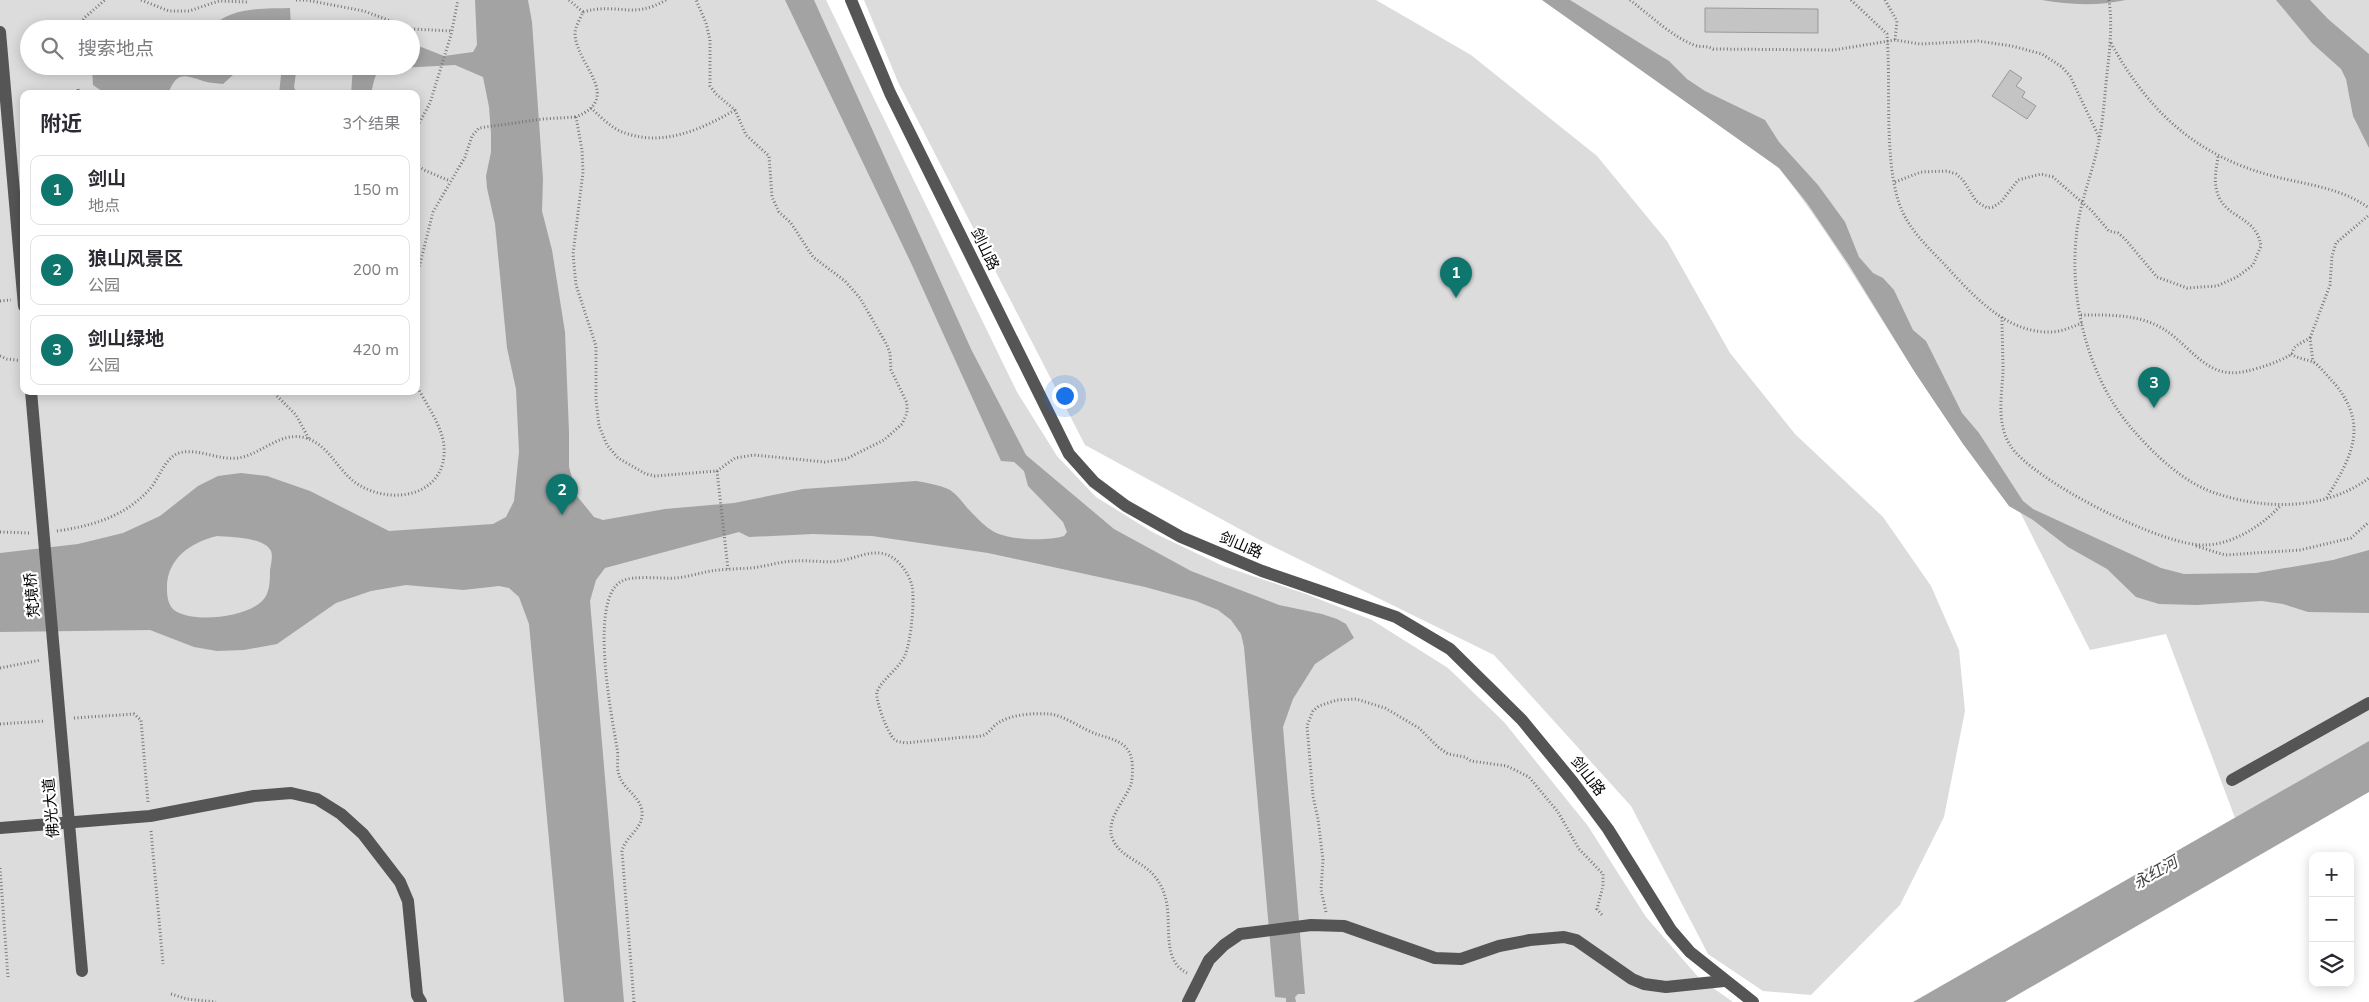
<!DOCTYPE html>
<html lang="zh">
<meta charset="utf-8">
<style>
:root{--surface:#fff;--page:#f2f2f3;--text:#2b2b33;--muted:#7c7c81;--line:#e1e1e2;--accent:#0f766e}
body{margin:0;font-family:"Nunito Sans","Noto Sans SC",sans-serif;background:var(--page);color:var(--text)}
.controls{position:absolute;right:15px;bottom:15px;display:grid;overflow:hidden;border-radius:10px;box-shadow:0 2px 12px #0003}
.controls button{width:45px;height:45px;display:grid;place-items:center;padding:0;border:0;border-bottom:1px solid var(--line);background:var(--surface);color:var(--text);font:25px sans-serif}
.you{position:absolute;left:1064px;top:395px;width:18px;height:18px;margin:-12px;border:4px solid #fff;border-radius:50%;background:#1a73e8;box-shadow:0 0 0 8px #1a73e833}
.badge{display:grid;place-items:center;width:32px;height:32px;border-radius:50%;background:var(--accent);color:#fff;font-size:16px;font-weight:700}
.pin{position:absolute;translate:-50% -41px;filter:drop-shadow(0 1px 2px #0008)}
.pin::after{content:'';position:absolute;top:26px;width:18px;height:15px;background:inherit;clip-path:polygon(0 0,100% 0,50% 100%)}
.list{margin:0;padding:0;list-style:none}
h2{display:flex;justify-content:space-between;align-items:center;height:65px;margin:0;padding:0 20px;font-size:21px}
h2 small{font-size:16px;font-weight:400;color:var(--muted)}
.list li{display:grid;grid-template-columns:32px 1fr auto;gap:15px;align-items:center;box-sizing:border-box;height:70px;margin:0 10px 10px;padding:0 10px;border:1px solid var(--line);border-radius:10px}
.list b{display:block;font-size:19px;white-space:nowrap}
.list p{margin:0;font-size:16px;white-space:nowrap;color:var(--muted)}
.list em{font-size:16px;font-style:normal;color:var(--muted)}
.icon{flex:none;width:28px;height:28px;fill:none;stroke:currentColor;stroke-width:2;stroke-linecap:round;stroke-linejoin:round}
.map{position:relative;flex:none;width:2369px;height:1002px;overflow:hidden}
.search{position:absolute;background:var(--surface);box-shadow:0 2px 12px #0003;left:20px;top:20px;width:400px;height:55px;display:flex;align-items:center;gap:12px;box-sizing:border-box;padding:0 18px;border-radius:28px;color:var(--muted);font-size:19px}
.panel{position:absolute;background:var(--surface);box-shadow:0 2px 12px #0003;left:20px;top:90px;width:400px;height:305px;border-radius:10px}
.map>svg:first-child{display:block}
.green{fill:#dcdcdc;fill-rule:evenodd}
.water{fill:#a3a3a3;fill-rule:evenodd}
.building{fill:#c4c4c4;stroke:#999}
.lines{fill:none;stroke-linecap:round;stroke-linejoin:round}
.path{stroke:#777;stroke-width:3;stroke-dasharray:1 2.5;stroke-linecap:butt}
.minor{stroke:#555;stroke-width:12}
.labels{text-anchor:middle;stroke-width:4.5;stroke-linejoin:round;paint-order:stroke}
.street-label{font-size:15px;fill:#000;stroke:#fff}
.water-label{font-size:16px;font-style:italic;fill:#444;stroke:#fff}
</style>
<div class="map">
<svg width="2369" height="1002" viewBox="0 0 2369 1002">
<rect width="100%" height="100%" fill="#fff"/>
<g class="green">
<path d="M 0,0 L 826,0 L 1017,392 L 1057,456 L 1096,497 L 1154,533 L 1223,566 L 1306,594 L 1372,620 L 1448,668 L 1504,722 L 1588,826 L 1646,917 L 1699,978 L 1733,1002 L 0,1002 ZM 29,29 L 411,29 L 411,66 L 29,66 ZM 24,94 L 416,94 L 416,391 L 24,391 Z"/>
<path d="M 864,0 L 1376,0 L 1471,55 L 1597,156 L 1667,241 L 1730,353 L 1795,434 L 1883,517 L 1931,586 L 1959,650 L 1965,711 L 1944,817 L 1900,905 L 1811,995 L 1763,991 L 1708,954 L 1631,806 L 1494,655 L 1258,539 L 1085,445 L 898,82 Z"/>
<path d="M 1542,0 L 2369,0 L 2369,741 L 2235,818 L 2166,634 L 2090,650 L 2020,512 L 2009,506 C 1976,461 1943,416 1913,369 C 1869,301 1830,233 1779,168 Z"/>
</g>
<g class="water">
<path d="M 475,0 L 528,0 L 532,22 L 543,179 L 542,211 L 552,250 L 565,332 L 569,432 L 569,467 L 577,496 L 594,517 L 603,520 L 665,509 L 734,503 L 803,489 L 916,481 C 928,483 940,485 950,490 C 959,496 964,505 971,512 C 979,520 988,530 999,534 C 1015,540 1048,541 1064,536 L 1067,532 L 1063,522 L 1028,486 L 1024,471 L 1014,462 L 1001,461 L 911,263 L 785,0 L 814,0 L 971,349 L 1026,455 L 1114,529 L 1191,571 L 1279,605 L 1322,614 L 1337,619 L 1346,624 L 1354,638 L 1315,664 L 1293,699 L 1283,727 L 1305,994 L 1298,994 L 1295,997 L 1296,1002 L 1286,1002 L 1286,998 L 1275,997 L 1244,647 L 1241,634 L 1231,620 L 1218,610 L 1196,601 L 1145,587 L 988,553 L 872,536 L 813,534 L 749,537 L 739,532 L 605,568 L 596,580 L 590,601 L 624,1002 L 564,1002 L 529,624 L 519,597 L 509,588 L 499,586 L 463,590 L 406,585 L 371,591 L 336,603 L 277,644 L 244,650 L 217,651 L 194,647 L 150,630 L 0,632 L 0,553 L 78,544 L 123,533 L 160,516 L 198,486 L 218,476 L 241,473 L 267,476 L 310,491 L 389,531 L 493,524 L 506,517 L 514,501 L 519,452 L 516,389 L 507,348 L 495,224 L 487,188 L 486,176 L 491,152 L 491,134 L 489,107 L 483,77 L 455,65 L 400,68 L 392,66 L 411,66 L 411,43 L 444,56 L 473,52 L 477,45 ZM 217,536 C 230,537 265,537 271,551 C 273,556 271,565 270,570 C 270,579 270,588 266,596 C 254,618 192,624 174,610 C 168,605 167,596 167,589 C 166,559 191,542 217,536 Z"/>
<path d="M 1542,0 L 1570,0 L 1669,61 L 1687,79 L 1705,91 L 1765,120 L 1779,142 L 1818,185 L 1845,222 L 1859,257 L 1873,273 L 1883,278 L 1894,290 L 1913,330 L 1926,341 L 1962,413 L 1979,433 L 2023,501 L 2033,509 L 2161,568 L 2184,574 L 2256,573 L 2333,560 L 2369,550 L 2369,613 L 2308,612 L 2283,604 L 2262,601 L 2197,605 L 2159,604 L 2136,597 L 2107,569 L 2068,547 L 2033,520 L 2009,506 L 1963,444 L 1914,371 L 1849,265 L 1807,203 L 1779,168 Z"/>
<path d="M 2042,0 L 2126,0 C 2097,6 2070,5 2042,0 Z"/>
<path d="M 2276,0 L 2310,0 L 2328,19 L 2369,54 L 2369,148 L 2353,116 L 2346,79 L 2341,69 L 2312,43 Z"/>
<path d="M 290,8 L 291,29 L 268,29 L 255,23 L 240,25 L 236,29 L 210,29 C 230,6 262,9 290,8 Z"/>
<path d="M 139,23 L 146,23 L 156,29 L 124,29 Z"/>
<path d="M 92,66 L 235,66 L 234,74 L 223,84 C 217,83 209,83 203,81 C 184,75 177,71 168,94 L 106,94 L 93,85 Z"/>
<path d="M 282,66 L 297,66 L 294,87 L 297,94 L 279,94 Z"/>
<path d="M 353,66 L 391,66 C 374,68 375,79 371,94 L 351,94 Z"/>
<path d="M 2369,741 L 2369,792 L 2005,1002 L 1913,1002 Z"/>
</g>
<g class="building">
<path d="M 1705,8 L 1818,9 L 1818,33 L 1705,32 Z"/>
<path d="M 2010,70 L 2022,78 L 2016,86 L 2025,92 L 2022,97 L 2036,106 L 2027,119 L 1992,96 Z"/>
</g>
<g class="lines">
<g class="path">
<path d="M 141,0 L 169,11 L 189,11 L 219,1 L 249,2"/>
<path d="M 296,0 L 306,0 L 364,11 L 412,29 L 452,31"/>
<path d="M 569,0 L 583,12"/>
<path d="M 666,0 C 632,20 617,2 583,12 C 580,19 575,27 575,34 C 576,65 624,97 576,117 L 582,150 L 583,172 L 573,254 L 576,285 L 596,346 L 596,400 L 599,426 L 607,445 L 618,458 L 646,474 L 655,476 L 717,471 L 735,458 L 754,455 L 825,462 L 846,459 L 884,440 L 902,424 L 907,413 L 907,403 L 891,370 L 890,353 L 887,345 L 860,298 L 845,281 L 813,257 L 791,223 L 779,212 L 772,197 L 769,156 L 746,135 L 735,110 L 716,94 L 710,86 L 710,40 L 706,23 L 696,0"/>
<path d="M 1630,0 C 1650,15 1671,36 1694,45 C 1701,48 1707,45 1713,49 L 1834,50 L 1895,40 L 1920,44 L 1978,41 L 2012,46 L 2042,54 L 2062,67 L 2070,76 L 2099,137"/>
<path d="M 1851,0 L 1887,34 C 1891,84 1884,153 1898,200 C 1906,227 1926,245 1944,264 C 1972,294 2005,333 2050,332 C 2061,332 2072,327 2082,323"/>
<path d="M 1885,0 L 1897,21 L 1895,40"/>
<path d="M 2109,0 C 2113,28 2109,55 2106,83 C 2104,106 2102,130 2096,154 C 2090,179 2080,204 2077,230 C 2068,298 2088,380 2134,431 C 2156,456 2185,484 2218,494 C 2267,510 2326,510 2369,478"/>
<path d="M 78,29 L 84,18 L 105,0"/>
<path d="M 2111,43 C 2148,111 2196,156 2273,176 C 2306,185 2340,187 2369,208"/>
<path d="M 78,89 L 79,94"/>
<path d="M 591,108 C 601,117 612,129 625,133 C 664,147 702,129 735,110"/>
<path d="M 416,129 L 430,103 L 451,35 L 458,0"/>
<path d="M 416,164 L 424,170 L 450,181"/>
<path d="M 1895,182 L 1921,172 L 1947,171 L 1956,174 L 1963,180 L 1976,201 L 1987,208 L 1993,207 L 2001,202 L 2018,180 L 2041,174 L 2053,177 L 2091,210 L 2109,231 L 2118,233 L 2125,239 L 2157,277 L 2187,288 L 2217,286 L 2237,277 L 2253,265 L 2261,246 C 2256,213 2221,220 2216,187 C 2214,177 2217,166 2218,156"/>
<path d="M 416,280 L 433,212 L 465,157 L 472,136 L 479,128 L 543,119 L 576,117"/>
<path d="M 0,301 L 11,300"/>
<path d="M 2081,315 C 2106,315 2133,314 2156,325 C 2189,340 2204,382 2247,371 C 2260,368 2279,362 2290,355 C 2294,352 2292,352 2294,348 C 2298,344 2305,341 2310,338 L 2313,362"/>
<path d="M 2002,317 C 2002,335 2003,353 2003,371 C 2002,395 1996,422 2010,445 C 2031,480 2165,548 2206,545 C 2234,544 2263,525 2281,505"/>
<path d="M 2310,338 L 2330,285 L 2332,256 L 2336,243 L 2369,215"/>
<path d="M 2291,354 C 2299,359 2306,359 2313,362 C 2317,363 2330,379 2335,384 C 2369,426 2352,456 2326,499"/>
<path d="M 0,356 L 7,359 L 24,361"/>
<path d="M 272,391 L 296,415 L 309,439"/>
<path d="M 717,471 L 728,569"/>
<path d="M 57,531 C 92,526 123,517 148,491 C 159,480 164,458 179,453 C 199,447 222,463 243,457 C 265,451 282,431 306,438 C 329,445 338,471 356,483 C 391,507 448,496 444,446 C 442,425 425,403 416,384"/>
<path d="M 0,532 L 31,533"/>
<path d="M 2196,546 L 2225,555 L 2300,550 L 2351,538 L 2369,522"/>
<path d="M 0,668 L 41,660"/>
<path d="M 74,718 L 134,714 L 141,720 L 148,802"/>
<path d="M 0,724 L 45,721"/>
<path d="M 151,831 L 163,964"/>
<path d="M 0,868 L 8,977"/>
<path d="M 1326,912 L 1321,890 L 1323,860 L 1318,819 L 1313,796 L 1307,726 L 1313,711 L 1319,706 L 1337,700 L 1356,699 L 1385,708 L 1419,728 L 1438,747 L 1448,754 L 1465,757 L 1471,761 L 1507,766 L 1529,777 L 1558,812 L 1579,849 L 1603,874 L 1603,886 L 1597,909 L 1602,915"/>
<path d="M 171,994 L 187,999 L 216,1002"/>
<path d="M 634,1002 L 622,851 C 626,835 644,829 642,811 C 640,796 623,789 619,775 C 616,767 619,757 617,748 C 612,718 588,598 622,581 C 633,575 662,579 676,578 C 688,577 699,573 711,571 C 723,569 737,569 750,568 C 765,567 780,561 796,561 C 810,560 825,563 839,561 C 854,559 869,550 885,554 C 898,558 909,573 912,586 C 915,599 911,642 905,655 C 899,669 882,679 877,692 C 875,700 888,734 894,739 C 897,742 901,742 905,743 C 925,741 945,739 965,737 C 971,737 979,737 984,735 C 989,733 993,726 998,723 C 1012,714 1034,713 1050,714 C 1066,716 1083,730 1099,735 C 1112,739 1127,742 1131,757 C 1133,763 1133,778 1131,784 C 1126,800 1104,820 1113,840 C 1125,865 1156,859 1166,900 C 1172,924 1161,960 1187,973"/>
</g>
<g class="minor">
<path d="M 851,0 L 890,93 L 1069,454 L 1094,482 L 1126,506 L 1181,537 L 1262,571 L 1396,617 L 1450,649 L 1522,720 L 1573,782 L 1608,829 L 1671,930 L 1690,952 L 1753,1002"/>
<path d="M 0,32 L 24,306"/>
<path d="M 31,391 L 82,971"/>
<path d="M 2232,780 L 2369,703"/>
<path d="M 0,828 L 150,816 L 254,796 L 291,793 L 317,799 L 341,814 L 363,834 L 400,882 L 408,901 L 417,995 L 421,1002"/>
<path d="M 1188,1002 L 1209,960 L 1224,945 L 1240,934 L 1311,925 L 1344,926 L 1435,958 L 1461,959 L 1499,946 L 1530,940 L 1564,937 L 1576,940 L 1632,979 L 1644,984 L 1666,987 L 1724,981"/>
</g>
</g>
<g class="labels">
<g class="street-label">
<text transform="translate(985 249) rotate(64)" y="5">剑山路</text>
<text transform="translate(1241 545) rotate(23)" y="5">剑山路</text>
<text transform="translate(32 595) rotate(-95)" y="5">梵境桥</text>
<text transform="translate(1588 776) rotate(52)" y="5">剑山路</text>
<text transform="translate(51 808) rotate(-95)" y="5">佛光大道</text>
</g>
<g class="water-label">
<text transform="translate(2155 872) rotate(-30)" y="6">永红河</text>
</g>
</g>
</svg>
<div class="controls">
<button>+</button>
<button>−</button>
<button><svg class="icon" aria-label="layers" viewBox="0 0 24 24"><path d="M12 4l9 5-9 5-9-5zM3 14l9 5 9-5"/></svg></button>
</div>
<div class="you"></div>
<div class="pin badge" style="left:1456px;top:298px">1</div>
<div class="pin badge" style="left:562px;top:515px">2</div>
<div class="pin badge" style="left:2154px;top:408px">3</div>
<div class="search"><svg class="icon" aria-label="search" viewBox="0 0 24 24"><circle cx="10" cy="10" r="6"/><path d="M15 15l6 6"/></svg>搜索地点</div>
<section class="panel">
<h2>附近<small>3个结果</small></h2>
<ul class="list">
<li><span class="badge">1</span><div><b>剑山</b><p>地点</p></div><em>150 m</em></li>
<li><span class="badge">2</span><div><b>狼山风景区</b><p>公园</p></div><em>200 m</em></li>
<li><span class="badge">3</span><div><b>剑山绿地</b><p>公园</p></div><em>420 m</em></li>
</ul>
</section>
</div>
